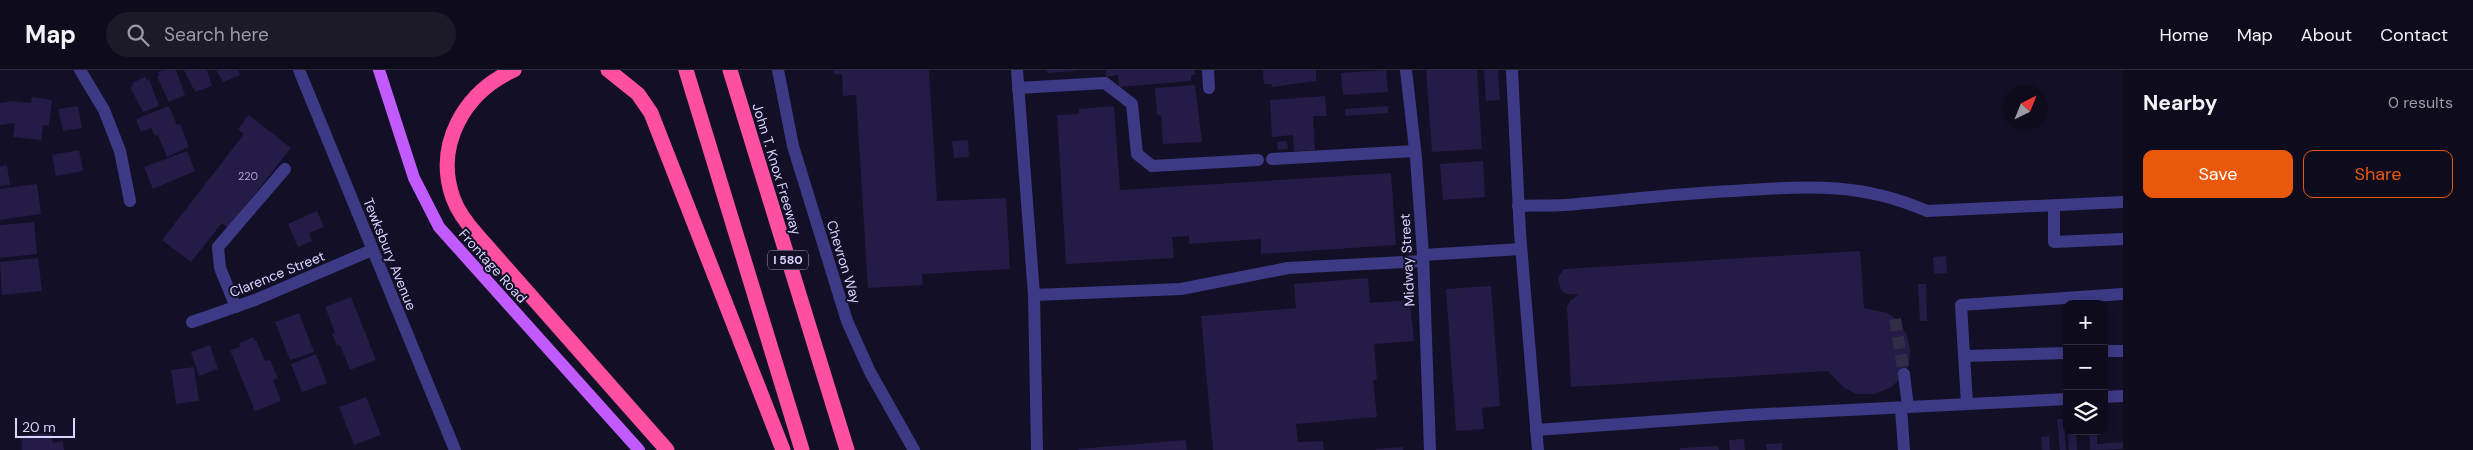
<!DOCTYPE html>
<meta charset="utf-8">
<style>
:root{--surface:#0e0b1c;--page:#1c1929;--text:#f1f3f6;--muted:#9b9ba3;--line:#2e2b3b;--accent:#ea580c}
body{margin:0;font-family:"DM Sans",sans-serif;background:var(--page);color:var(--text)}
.controls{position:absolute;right:15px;bottom:15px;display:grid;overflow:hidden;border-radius:10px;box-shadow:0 2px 8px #0003}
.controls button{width:45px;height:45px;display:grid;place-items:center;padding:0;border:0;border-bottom:1px solid var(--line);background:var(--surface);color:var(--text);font:25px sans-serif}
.compass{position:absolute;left:2003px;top:15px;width:45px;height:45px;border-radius:50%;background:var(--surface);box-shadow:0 2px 8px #0003;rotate:43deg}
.scale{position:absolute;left:15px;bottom:12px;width:60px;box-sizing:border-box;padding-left:5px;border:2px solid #d9d4ff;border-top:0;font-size:14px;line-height:18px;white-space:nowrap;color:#d9d4ff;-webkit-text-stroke:4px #130f26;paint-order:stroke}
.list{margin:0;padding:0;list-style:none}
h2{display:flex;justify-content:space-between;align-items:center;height:65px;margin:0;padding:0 20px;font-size:21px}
h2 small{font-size:16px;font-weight:400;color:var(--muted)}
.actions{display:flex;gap:10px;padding:15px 20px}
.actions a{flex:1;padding:11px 0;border:1px solid var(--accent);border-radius:10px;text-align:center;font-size:18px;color:var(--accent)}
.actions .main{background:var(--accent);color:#fff}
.icon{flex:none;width:28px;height:28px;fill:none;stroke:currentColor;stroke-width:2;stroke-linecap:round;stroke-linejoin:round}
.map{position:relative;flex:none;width:2123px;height:380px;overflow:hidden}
header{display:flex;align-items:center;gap:30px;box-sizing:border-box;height:70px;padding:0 25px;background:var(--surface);border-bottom:1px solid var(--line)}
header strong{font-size:24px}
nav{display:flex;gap:28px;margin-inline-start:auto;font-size:18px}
.search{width:350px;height:45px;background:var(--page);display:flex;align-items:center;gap:12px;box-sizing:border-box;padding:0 18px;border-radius:28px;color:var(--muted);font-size:19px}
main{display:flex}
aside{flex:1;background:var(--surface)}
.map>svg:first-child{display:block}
.building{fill:#241b47}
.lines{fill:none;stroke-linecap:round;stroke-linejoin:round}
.minor-tunnel{stroke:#312d47;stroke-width:12;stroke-dasharray:12 6;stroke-linecap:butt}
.minor{stroke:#3d3a85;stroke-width:12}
.major{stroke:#c25bff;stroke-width:12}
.highway{stroke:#ff4fa3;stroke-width:15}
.labels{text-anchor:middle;stroke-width:4;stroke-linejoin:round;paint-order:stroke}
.number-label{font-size:11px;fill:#aca6d1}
.shield{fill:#130f26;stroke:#9e99be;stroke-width:1}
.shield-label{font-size:12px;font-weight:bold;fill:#d9d4ff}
.street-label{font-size:14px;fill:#d9d4ff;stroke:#130f26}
</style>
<header>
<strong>Map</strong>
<div class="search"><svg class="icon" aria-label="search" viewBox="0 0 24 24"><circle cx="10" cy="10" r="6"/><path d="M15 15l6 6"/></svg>Search here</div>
<nav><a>Home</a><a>Map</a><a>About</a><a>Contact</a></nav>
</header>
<main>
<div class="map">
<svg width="2123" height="380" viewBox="0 0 2123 380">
<rect width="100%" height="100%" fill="#130f26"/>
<g class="building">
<path d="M 164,0 L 176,0 L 185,25 L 169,32 L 157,7 L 159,6 L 158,2 Z"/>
<path d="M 184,0 L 207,0 L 212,16 L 195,22 Z"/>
<path d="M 216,0 L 238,0 L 240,5 L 223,12 Z"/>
<path d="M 833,0 L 929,0 L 937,131 L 1006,128 L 1010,199 L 922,204 L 923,215 L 868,218 L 856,25 L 843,26 L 842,4 L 834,4 Z"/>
<path d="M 1047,0 L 1075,0 L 1075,1 L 1047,3 Z"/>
<path d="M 1106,0 L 1194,0 L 1195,5 L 1191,5 L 1191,11 L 1119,17 L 1118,5 L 1106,7 Z"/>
<path d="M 1263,0 L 1316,0 L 1316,11 L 1272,17 L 1271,14 L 1264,14 Z"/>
<path d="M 1386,0 L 1388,22 L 1343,25 L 1341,3 Z"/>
<path d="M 1426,0 L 1477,0 L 1482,79 L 1432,82 Z"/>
<path d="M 1484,0 L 1498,0 L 1500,30 L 1486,31 Z"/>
<path d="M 145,7 L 147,11 L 149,9 L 159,36 L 143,42 L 130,17 L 133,16 L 132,13 Z"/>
<path d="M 1195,15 L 1202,72 L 1163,74 L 1161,45 L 1157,45 L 1155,18 Z"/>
<path d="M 1325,26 L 1327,46 L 1313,46 L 1315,80 L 1294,81 L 1293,65 L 1272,67 L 1270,30 Z"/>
<path d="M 32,27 L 52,30 L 49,56 L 43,55 L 41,70 L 13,67 L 15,53 L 0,55 L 0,33 L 12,31 L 31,33 Z"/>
<path d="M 78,36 L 82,58 L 63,61 L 58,39 Z"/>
<path d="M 169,36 L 177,55 L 180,54 L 189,77 L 167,87 L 158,65 L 155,66 L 151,58 L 141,62 L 136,49 Z"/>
<path d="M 1114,36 L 1120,120 L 1391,103 L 1396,175 L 1261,184 L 1261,169 L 1189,174 L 1189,166 L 1172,167 L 1174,188 L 1066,194 L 1057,45 L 1079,44 L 1079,39 Z"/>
<path d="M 1388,36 L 1388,43 L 1345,46 L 1345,39 Z"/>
<path d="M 249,45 L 291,78 L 228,158 L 222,153 L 191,192 L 162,170 L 244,64 L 238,59 Z"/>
<path d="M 968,70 L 969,87 L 954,88 L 952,71 Z"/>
<path d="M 1287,71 L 1288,79 L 1278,80 L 1277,72 Z"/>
<path d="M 79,80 L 83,101 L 56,106 L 52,85 Z"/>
<path d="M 187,81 L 195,101 L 153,119 L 144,97 Z"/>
<path d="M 1483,91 L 1485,127 L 1443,130 L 1440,94 Z"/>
<path d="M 7,95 L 10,115 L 0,116 L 0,96 Z"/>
<path d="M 37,114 L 41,144 L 0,150 L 0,119 Z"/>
<path d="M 317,141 L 324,157 L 309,163 L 312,171 L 298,177 L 288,154 Z"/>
<path d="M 34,152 L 37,184 L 0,188 L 0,155 Z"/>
<path d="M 1860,181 L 1864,238 L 1888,243 L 1898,251 L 1907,265 L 1910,279 L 1909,295 L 1901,308 L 1890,318 L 1875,324 L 1857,324 L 1844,318 L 1828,301 L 1571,317 L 1567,237 L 1570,231 L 1579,224 L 1566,224 L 1561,220 L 1558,208 L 1564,199 Z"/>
<path d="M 1946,186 L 1947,203 L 1934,204 L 1933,187 Z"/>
<path d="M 38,188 L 42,221 L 2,225 L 0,192 Z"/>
<path d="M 1368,208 L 1370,233 L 1410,230 L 1414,271 L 1374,274 L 1377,310 L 1373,310 L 1377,347 L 1296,354 L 1298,372 L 1323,371 L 1324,380 L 1213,380 L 1201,246 L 1296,238 L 1294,214 Z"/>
<path d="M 1918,214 L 1926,214 L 1927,251 L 1920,251 Z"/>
<path d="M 1491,216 L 1500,336 L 1482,338 L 1484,359 L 1456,361 L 1446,219 Z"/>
<path d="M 351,227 L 376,290 L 350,300 L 340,275 L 337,276 L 332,264 L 335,263 L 325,237 Z"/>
<path d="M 299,243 L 314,282 L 290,290 L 275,252 Z"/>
<path d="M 253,267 L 254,271 L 256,270 L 265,291 L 270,290 L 278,308 L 273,310 L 281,331 L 255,341 L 230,280 L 240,277 L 239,273 Z"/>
<path d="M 210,275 L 218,299 L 199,306 L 191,282 Z"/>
<path d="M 316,284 L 327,313 L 302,322 L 291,294 Z"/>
<path d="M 194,297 L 199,331 L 176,334 L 171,300 Z"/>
<path d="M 366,327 L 381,365 L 354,375 L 339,337 Z"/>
<path d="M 2057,349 L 2064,349 L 2066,380 L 2060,380 Z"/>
<path d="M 2068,361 L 2076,361 L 2077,380 L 2069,380 Z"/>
<path d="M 2089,361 L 2097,361 L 2097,374 L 2123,372 L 2123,379 L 2090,380 Z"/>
<path d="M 51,362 L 53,373 L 63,371 L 64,380 L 22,380 L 21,366 Z"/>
<path d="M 2049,366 L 2050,380 L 2042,380 L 2041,367 Z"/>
<path d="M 1744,369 L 1745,380 L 1730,380 L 1729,370 Z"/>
<path d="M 1186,370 L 1187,380 L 1078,380 L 1078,379 Z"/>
<path d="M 1782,373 L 1782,380 L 1767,380 L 1766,374 Z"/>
<path d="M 1718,376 L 1719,380 L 1680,380 L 1680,378 Z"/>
<path d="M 1403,377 L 1403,380 L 1376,380 L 1376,379 Z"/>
</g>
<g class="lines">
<path class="minor-tunnel" d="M 1895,249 L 1904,304"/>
<g class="minor">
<path d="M 80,0 L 104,40 L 120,81 L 130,131"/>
<path d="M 299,0 L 455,380"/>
<path d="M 778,0 L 793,76 L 847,251 L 870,302 L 914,380"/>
<path d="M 1017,0 L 1034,225 L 1037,380"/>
<path d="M 1208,0 L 1209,18"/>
<path d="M 1406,0 L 1416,88 L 1423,185 L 1430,380"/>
<path d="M 1512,0 L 1520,163 L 1538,380"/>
<path d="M 1018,18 L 1105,13 L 1132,34 L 1137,84 L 1152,96 L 1258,90"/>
<path d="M 1272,89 L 1415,81"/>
<path d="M 1518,136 C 1533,135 1549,136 1564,135 C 1614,131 1664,125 1715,122 C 1794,118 1852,108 1927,141 L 2123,132"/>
<path d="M 2054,136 L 2054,172 L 2123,169"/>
<path d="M 1423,185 L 1521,179"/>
<path d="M 1034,225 L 1181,219 L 1288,198 L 1423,191"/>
<path d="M 236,237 L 220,198 L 218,177 L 285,99"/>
<path d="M 192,252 L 255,230 L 372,180"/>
<path d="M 2104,281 L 2123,281"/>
<path d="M 1965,286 L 2067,283"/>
<path d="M 1904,304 L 1908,337"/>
<path d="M 2104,327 L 2123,326"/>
<path d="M 1967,334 L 1961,235 L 2123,224"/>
<path d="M 1901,338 L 1904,380"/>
<path d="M 1536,360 L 1747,345 L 2067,329"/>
</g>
<path class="major" d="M 379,0 L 414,108 L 439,157 L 639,380"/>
<g class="highway">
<path d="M 514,0 C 465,22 434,74 453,128 C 458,142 468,155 478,166 L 667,380"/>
<path d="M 608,0 L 638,24 L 651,43 L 783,380"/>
<path d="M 686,0 L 802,380"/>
<path d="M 730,0 L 847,380"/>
</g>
</g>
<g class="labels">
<g class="number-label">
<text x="248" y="110">220</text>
</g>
<rect class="shield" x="768" y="180.5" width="40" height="19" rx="4"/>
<g class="shield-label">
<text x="788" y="194">I 580</text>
</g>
<g class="street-label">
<text transform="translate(777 99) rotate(73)" y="5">John T. Knox Freeway</text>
<text transform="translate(390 184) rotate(68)" y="5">Tewksbury Avenue</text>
<text transform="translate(1407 190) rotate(-93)" y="5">Midway Street</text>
<text transform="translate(844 192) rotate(73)" y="5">Chevron Way</text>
<text transform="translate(493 196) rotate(48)" y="5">Frontage Road</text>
<text transform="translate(277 204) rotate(-22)" y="5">Clarence Street</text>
</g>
</g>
</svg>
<div class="controls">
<button>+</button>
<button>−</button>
<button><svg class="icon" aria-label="layers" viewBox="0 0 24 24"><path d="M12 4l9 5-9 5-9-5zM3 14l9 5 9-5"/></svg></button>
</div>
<svg class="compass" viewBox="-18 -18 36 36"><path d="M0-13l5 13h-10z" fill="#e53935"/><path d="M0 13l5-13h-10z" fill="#9b9ba3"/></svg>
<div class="scale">20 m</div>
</div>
<aside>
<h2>Nearby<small>0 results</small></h2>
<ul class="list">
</ul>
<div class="actions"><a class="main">Save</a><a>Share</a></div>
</aside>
</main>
